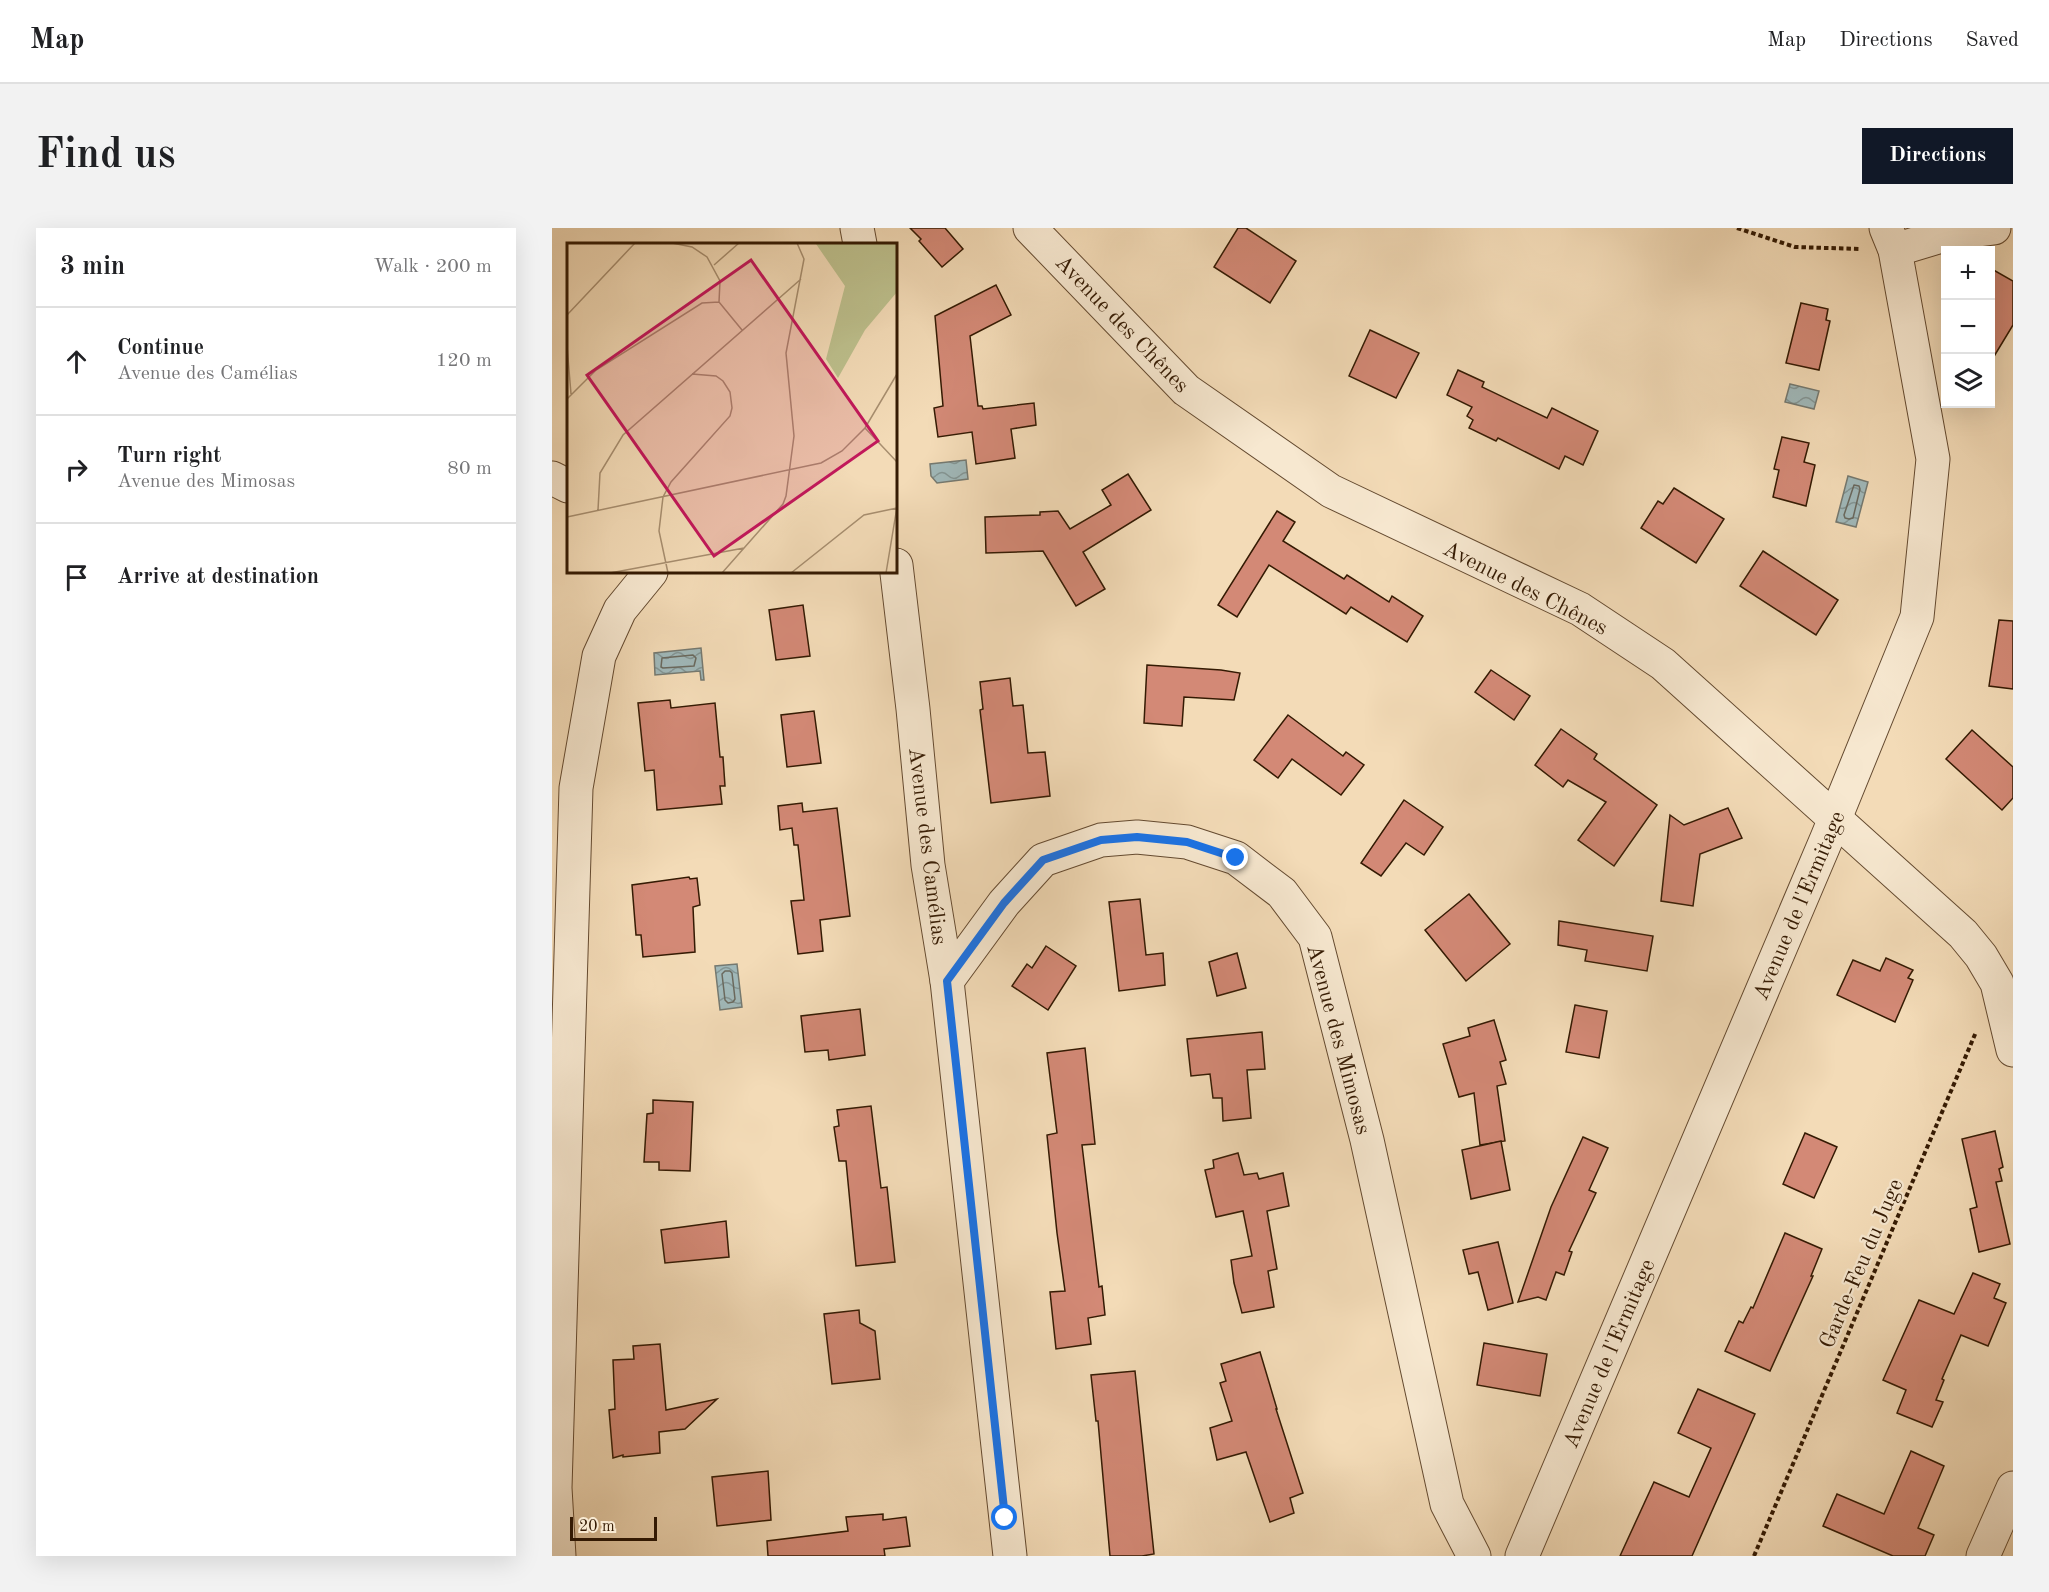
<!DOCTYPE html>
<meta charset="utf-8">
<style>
:root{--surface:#fff;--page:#f2f2f2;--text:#202124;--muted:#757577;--line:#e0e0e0;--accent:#111827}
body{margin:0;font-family:"Old Standard TT",serif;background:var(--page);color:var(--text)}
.controls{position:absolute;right:18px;top:18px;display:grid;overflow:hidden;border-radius:0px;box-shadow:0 6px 24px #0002}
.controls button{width:54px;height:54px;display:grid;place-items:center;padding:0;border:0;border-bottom:2px solid var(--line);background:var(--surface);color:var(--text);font:30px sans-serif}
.scale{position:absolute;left:18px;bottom:15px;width:87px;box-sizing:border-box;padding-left:6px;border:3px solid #341a03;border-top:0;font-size:16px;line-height:21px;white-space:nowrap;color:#341a03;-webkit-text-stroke:4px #f7e8d0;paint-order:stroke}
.stop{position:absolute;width:18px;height:18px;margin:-14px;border:4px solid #1a73e8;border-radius:50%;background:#fff}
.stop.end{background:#1a73e8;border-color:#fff;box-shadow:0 2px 6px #0008}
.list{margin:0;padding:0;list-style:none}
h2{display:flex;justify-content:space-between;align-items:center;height:78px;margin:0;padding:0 24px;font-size:26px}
h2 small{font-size:20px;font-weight:400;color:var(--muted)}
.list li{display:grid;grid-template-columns:39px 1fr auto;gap:18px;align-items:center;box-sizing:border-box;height:108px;padding:0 24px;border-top:2px solid var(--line)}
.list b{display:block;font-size:22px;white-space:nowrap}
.list p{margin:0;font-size:20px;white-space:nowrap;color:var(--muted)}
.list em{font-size:20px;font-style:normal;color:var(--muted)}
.icon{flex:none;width:33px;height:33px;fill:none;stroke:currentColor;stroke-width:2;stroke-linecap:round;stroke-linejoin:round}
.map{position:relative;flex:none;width:1461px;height:1328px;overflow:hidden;border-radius:0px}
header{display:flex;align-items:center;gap:36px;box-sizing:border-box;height:84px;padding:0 30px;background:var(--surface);border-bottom:2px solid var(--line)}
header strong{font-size:28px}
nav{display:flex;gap:33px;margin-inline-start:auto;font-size:21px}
.intro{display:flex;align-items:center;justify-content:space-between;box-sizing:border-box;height:144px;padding:0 36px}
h1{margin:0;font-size:42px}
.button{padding:15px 27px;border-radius:0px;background:var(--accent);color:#fff;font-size:21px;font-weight:700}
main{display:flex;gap:36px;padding:0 36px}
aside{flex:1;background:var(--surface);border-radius:0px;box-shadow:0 6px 24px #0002}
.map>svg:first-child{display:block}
.water{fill:url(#water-waves);stroke:#757970;stroke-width:1.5}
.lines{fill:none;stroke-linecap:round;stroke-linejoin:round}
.shore{stroke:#6a695e;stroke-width:1.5}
.building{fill:#d38976;stroke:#341a03;stroke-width:1.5}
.street-casing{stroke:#644a30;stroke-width:35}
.path{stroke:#341a03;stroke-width:4;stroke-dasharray:4.5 3;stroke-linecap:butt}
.street{stroke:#f7e8d0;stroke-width:33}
.route{stroke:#1a73e8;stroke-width:8}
.labels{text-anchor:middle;stroke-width:4.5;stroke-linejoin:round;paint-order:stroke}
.street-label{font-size:22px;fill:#341a03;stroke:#f7e8d0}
.inset-road{fill:none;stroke:#a78e6f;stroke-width:1.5}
.view{fill:#c2185b;fill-opacity:0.15;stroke:#c2185b;stroke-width:3}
.inset-edge{fill:none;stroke:#341a03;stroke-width:3}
</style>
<header>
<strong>Map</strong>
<nav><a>Map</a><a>Directions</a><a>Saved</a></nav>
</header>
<div class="intro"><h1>Find us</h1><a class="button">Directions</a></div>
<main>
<aside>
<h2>3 min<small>Walk · 200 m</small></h2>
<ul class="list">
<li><svg class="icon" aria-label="ahead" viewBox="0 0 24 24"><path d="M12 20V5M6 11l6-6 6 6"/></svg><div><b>Continue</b><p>Avenue des Camélias</p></div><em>120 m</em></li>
<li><svg class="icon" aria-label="right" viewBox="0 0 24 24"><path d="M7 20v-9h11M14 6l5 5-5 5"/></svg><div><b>Turn right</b><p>Avenue des Mimosas</p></div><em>80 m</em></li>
<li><svg class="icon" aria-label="arrive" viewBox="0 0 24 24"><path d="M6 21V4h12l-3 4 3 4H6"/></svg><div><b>Arrive at destination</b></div></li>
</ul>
</aside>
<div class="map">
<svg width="1461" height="1328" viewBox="0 0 1461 1328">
<defs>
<pattern id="water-waves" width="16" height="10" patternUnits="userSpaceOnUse" patternTransform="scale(1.5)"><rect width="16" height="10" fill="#a0b8b9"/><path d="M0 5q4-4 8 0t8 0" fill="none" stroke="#839594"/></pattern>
</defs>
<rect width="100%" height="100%" fill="#f3dbb7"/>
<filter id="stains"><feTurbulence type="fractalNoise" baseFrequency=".00333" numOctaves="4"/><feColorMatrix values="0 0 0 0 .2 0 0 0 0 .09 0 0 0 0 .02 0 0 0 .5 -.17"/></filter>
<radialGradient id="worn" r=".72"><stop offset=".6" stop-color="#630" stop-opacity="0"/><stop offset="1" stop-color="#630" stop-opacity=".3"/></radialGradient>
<g class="water">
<path d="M 1238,156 L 1267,163 L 1262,181 L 1233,174 Z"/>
<path d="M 414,232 L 416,251 L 385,255 L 379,248 L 378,236 Z"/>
<path d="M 1296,248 L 1316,254 L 1304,299 L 1284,294 Z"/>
<path d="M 149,420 L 152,452 L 149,452 L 148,443 L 103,447 L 102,425 Z"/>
<path d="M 185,736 L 190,779 L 168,782 L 163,738 Z"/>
</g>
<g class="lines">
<g class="shore">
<path d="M 1302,257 L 1307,258 L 1308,261 L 1301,290 L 1297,291 L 1293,290 L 1292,287 Z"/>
<path d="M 141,427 L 144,430 L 142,438 L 111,440 L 109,439 L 110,430 Z"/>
<path d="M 173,743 L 178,743 L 180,745 L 183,771 L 181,774 L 176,775 L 173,772 L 170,746 Z"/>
</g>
</g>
<g class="building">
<path d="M 358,0 L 393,0 L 411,21 L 390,39 L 367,13 L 369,11 Z"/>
<path d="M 686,0 L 694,0 L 744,33 L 718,75 L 662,39 Z"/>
<path d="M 1438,40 L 1461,53 L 1461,97 L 1438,135 Z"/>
<path d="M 444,57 L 459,87 L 418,108 L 426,178 L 430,178 L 431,181 L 482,175 L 484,197 L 459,201 L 463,230 L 424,236 L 420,204 L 386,209 L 382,180 L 391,178 L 383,88 Z"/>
<path d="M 1249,75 L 1276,81 L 1274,92 L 1278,93 L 1267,142 L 1234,135 Z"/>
<path d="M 818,102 L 867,125 L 844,170 L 797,148 Z"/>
<path d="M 906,142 L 932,154 L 930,159 L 995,190 L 1000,180 L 1046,203 L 1031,237 L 1013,228 L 1007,241 L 946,210 L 944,213 L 917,200 L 921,192 L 915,188 L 920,179 L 895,167 Z"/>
<path d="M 1230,209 L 1257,215 L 1252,234 L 1263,237 L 1254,278 L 1221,269 L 1227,242 L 1222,241 Z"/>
<path d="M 576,246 L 599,282 L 531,324 L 553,361 L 524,378 L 491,323 L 434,325 L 433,289 L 488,287 L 488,284 L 506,283 L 518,301 L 559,277 L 550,262 Z"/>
<path d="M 1122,260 L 1172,291 L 1144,335 L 1089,300 L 1106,273 L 1111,276 Z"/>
<path d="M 725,283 L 743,294 L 731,313 L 792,351 L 795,347 L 837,374 L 840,368 L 871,388 L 855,414 L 799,379 L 794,386 L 717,337 L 685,389 L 666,377 Z"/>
<path d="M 1211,323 L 1286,372 L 1264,407 L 1188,358 Z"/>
<path d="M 251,377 L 258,428 L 224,432 L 217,382 Z"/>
<path d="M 1447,392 L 1461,393 L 1461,461 L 1437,458 Z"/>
<path d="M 595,437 L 669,442 L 688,445 L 682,472 L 632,469 L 630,498 L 592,495 Z"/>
<path d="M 939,442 L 978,468 L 962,492 L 923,464 Z"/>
<path d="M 458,450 L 461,478 L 471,477 L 476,525 L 493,524 L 498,568 L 439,575 L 428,482 L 431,481 L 428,454 Z"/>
<path d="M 118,472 L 119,480 L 163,475 L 168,529 L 171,529 L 173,558 L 168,558 L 170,576 L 105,582 L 102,542 L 93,543 L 86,475 Z"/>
<path d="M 262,483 L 269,535 L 235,539 L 229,487 Z"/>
<path d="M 736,487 L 791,528 L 794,524 L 812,537 L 789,567 L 740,531 L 726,550 L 702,532 Z"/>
<path d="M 1009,501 L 1045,526 L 1042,531 L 1105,577 L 1062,638 L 1026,612 L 1054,574 L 1016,552 L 1011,559 L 983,537 Z"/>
<path d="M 1420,502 L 1461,539 L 1461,570 L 1450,582 L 1394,531 Z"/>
<path d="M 852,572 L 891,599 L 872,627 L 854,615 L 829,648 L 809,635 Z"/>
<path d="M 250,575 L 251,584 L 285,580 L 298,688 L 268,692 L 271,723 L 246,726 L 239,673 L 252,672 L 246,617 L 242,617 L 240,600 L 228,602 L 226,578 Z"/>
<path d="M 1176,580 L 1190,610 L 1148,626 L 1141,678 L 1109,673 L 1118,587 L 1132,597 Z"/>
<path d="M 137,649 L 138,651 L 145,650 L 148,677 L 141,679 L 143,724 L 91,729 L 89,707 L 84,707 L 80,657 Z"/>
<path d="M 917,666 L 958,716 L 914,753 L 873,702 Z"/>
<path d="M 588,671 L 594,727 L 611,725 L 613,757 L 567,763 L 557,674 Z"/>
<path d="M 1007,693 L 1101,708 L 1095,743 L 1033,733 L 1035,722 L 1006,717 Z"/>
<path d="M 494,718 L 524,738 L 496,782 L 460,758 L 475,736 L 480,740 Z"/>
<path d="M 685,725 L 694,760 L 665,768 L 657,734 Z"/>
<path d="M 1334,730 L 1361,742 L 1356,750 L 1361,752 L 1343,794 L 1285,767 L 1301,732 L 1328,743 Z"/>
<path d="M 1023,777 L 1055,783 L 1047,830 L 1014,824 Z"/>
<path d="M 308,781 L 313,827 L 277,832 L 276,822 L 253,824 L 249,788 Z"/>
<path d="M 942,792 L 954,832 L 948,834 L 954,856 L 945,858 L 953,913 L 928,917 L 922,865 L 907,869 L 891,816 L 918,808 L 916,800 Z"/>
<path d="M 710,804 L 713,841 L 695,842 L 699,890 L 671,893 L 670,870 L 661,870 L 658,846 L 639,848 L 635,811 Z"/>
<path d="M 533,820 L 543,916 L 530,917 L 547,1059 L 550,1058 L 553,1087 L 536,1090 L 539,1116 L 504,1121 L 498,1064 L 513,1063 L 505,1005 L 495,907 L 505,905 L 495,825 Z"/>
<path d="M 101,872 L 141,874 L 138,943 L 107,942 L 107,934 L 92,934 L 95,886 L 101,885 Z"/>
<path d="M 319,878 L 329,960 L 335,959 L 343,1034 L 304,1038 L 294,933 L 287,933 L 282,899 L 287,898 L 285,882 Z"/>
<path d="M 1443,903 L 1451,939 L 1447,941 L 1450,953 L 1444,954 L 1458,1016 L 1427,1024 L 1418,981 L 1425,979 L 1410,911 Z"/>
<path d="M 1253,905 L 1285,919 L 1262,970 L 1231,956 Z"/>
<path d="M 1031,909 L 1056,920 L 1037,962 L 1044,965 L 1017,1023 L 1020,1024 L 1012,1047 L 1004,1044 L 994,1072 L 986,1069 L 966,1074 L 999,979 Z"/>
<path d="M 949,913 L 958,962 L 919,971 L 910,922 Z"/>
<path d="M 686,925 L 692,947 L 705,945 L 707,951 L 731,945 L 737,978 L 715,983 L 725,1041 L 716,1043 L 722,1079 L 690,1085 L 682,1055 L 679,1032 L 700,1028 L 691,983 L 664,989 L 653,942 L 662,940 L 661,932 Z"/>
<path d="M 174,993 L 177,1029 L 113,1035 L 109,1002 Z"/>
<path d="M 1233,1005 L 1270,1021 L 1259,1048 L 1261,1048 L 1218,1143 L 1173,1123 L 1187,1093 L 1191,1095 L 1199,1079 L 1201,1080 Z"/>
<path d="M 946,1014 L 961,1075 L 936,1082 L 926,1044 L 917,1046 L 911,1022 Z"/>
<path d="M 1421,1045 L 1448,1056 L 1442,1070 L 1454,1075 L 1436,1118 L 1409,1107 L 1390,1151 L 1392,1152 L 1384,1172 L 1391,1174 L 1380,1199 L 1345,1185 L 1354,1162 L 1331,1152 L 1367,1072 L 1402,1086 Z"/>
<path d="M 307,1082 L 308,1095 L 323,1103 L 328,1151 L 280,1156 L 272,1086 Z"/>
<path d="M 932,1115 L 995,1126 L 988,1168 L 925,1157 Z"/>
<path d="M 108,1116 L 114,1182 L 165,1171 L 133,1201 L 107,1204 L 108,1225 L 71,1229 L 71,1227 L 61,1230 L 57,1182 L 63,1181 L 61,1132 L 82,1131 L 81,1118 Z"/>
<path d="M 708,1124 L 725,1181 L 724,1181 L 751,1265 L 738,1270 L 742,1285 L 718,1294 L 694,1224 L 665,1232 L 658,1200 L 680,1193 L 668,1155 L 674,1153 L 669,1136 Z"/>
<path d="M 583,1143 L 602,1326 L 590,1328 L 558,1328 L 546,1193 L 544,1193 L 539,1147 Z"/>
<path d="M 1146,1161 L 1203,1186 L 1140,1328 L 1068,1328 L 1102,1254 L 1137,1269 L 1159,1220 L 1126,1205 Z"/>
<path d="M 1359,1223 L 1392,1238 L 1366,1300 L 1382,1307 L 1373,1328 L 1341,1328 L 1271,1298 L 1285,1266 L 1332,1286 Z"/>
<path d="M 216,1243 L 219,1292 L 165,1298 L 160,1249 Z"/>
<path d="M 331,1286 L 331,1292 L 354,1289 L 358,1318 L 332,1321 L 333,1328 L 216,1328 L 215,1313 L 296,1303 L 294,1289 Z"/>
</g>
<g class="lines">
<g class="street-casing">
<g id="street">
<path d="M 305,0 L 308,16"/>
<path d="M 478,0 L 634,162 L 779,263 L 1028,381 L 1111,436 L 1411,706 L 1429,728 L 1445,755 L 1461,822"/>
<path d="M 1343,22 L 1396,6 L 1442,0"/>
<path d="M 0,250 L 16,258"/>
<path d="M 344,337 L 361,481 L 376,637 L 395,753 L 458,1328"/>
<path d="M 395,753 L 452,675 L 491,632 L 549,612 L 585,609 L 635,614 L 684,630 L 730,665 L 763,709 L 815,912 L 895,1276 L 922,1328"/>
<path d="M 7,1328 L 3,1260 L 24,560 L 47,428 L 68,382 L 99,344"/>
<path d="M 970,1328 L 1275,610 L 1365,389 L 1381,231 L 1343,22 L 1334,0"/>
<path d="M 1431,1328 L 1461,1260"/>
</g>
</g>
<g class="path">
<path d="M 1185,0 L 1243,19 L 1309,21"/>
<path d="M 1202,1328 L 1424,804"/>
</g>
<use href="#street" class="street"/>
</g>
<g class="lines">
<path class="route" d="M 453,1290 L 395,753 L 452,675 L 491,632 L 549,612 L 585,609 L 635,614 L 684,630"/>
</g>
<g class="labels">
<g class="street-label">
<text transform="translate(571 95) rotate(46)" y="8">Avenue des Chênes</text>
<text transform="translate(974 359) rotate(27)" y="8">Avenue des Chênes</text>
<text transform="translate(377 618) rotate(83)" y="8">Avenue des Camélias</text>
<text transform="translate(1246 677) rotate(-67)" y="8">Avenue de l'Ermitage</text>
<text transform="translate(788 811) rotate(75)" y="8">Avenue des Mimosas</text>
<text transform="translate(1308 1035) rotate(-67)" y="8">Garde-Feu du Juge</text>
<text transform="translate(1056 1125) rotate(-67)" y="8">Avenue de l'Ermitage</text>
</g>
</g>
<g transform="translate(15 15)">
<rect width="330" height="330" fill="#f3dbb7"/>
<path d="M 330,0 L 330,49 L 298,87 L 271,135 L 259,116 L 278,43 L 249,1 Z" fill="#bdc08d"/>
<path class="inset-road" d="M 105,0 L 125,4 L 140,14 L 153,38 L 152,59M 147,22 L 172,0M 0,72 L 68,0M 0,103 L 4,151M 0,156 L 29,127 L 135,60 L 152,59 L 175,87M 298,185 L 330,219M 31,267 L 33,230 L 56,192 L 234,36M 0,274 L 254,220 L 275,208 L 298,185 L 330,131M 43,330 L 177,305M 101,330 L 92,288 L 96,254 L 104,239 L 163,173 L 165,165 L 163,149 L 156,138 L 149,133 L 125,131M 155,330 L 216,261 L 219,253 L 227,193 L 219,110 L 237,16 L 230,0M 224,330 L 297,272 L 330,265M 319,330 L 330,264"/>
<path class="view" d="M 184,17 L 311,198 L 147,313 L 20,132 Z"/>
<rect width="330" height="330" class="inset-edge"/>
</g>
<rect width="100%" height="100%" filter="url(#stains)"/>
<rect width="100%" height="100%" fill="url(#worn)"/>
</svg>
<div class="controls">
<button>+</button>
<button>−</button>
<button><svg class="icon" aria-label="layers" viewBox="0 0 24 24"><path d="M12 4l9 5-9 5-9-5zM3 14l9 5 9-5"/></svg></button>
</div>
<div class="scale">20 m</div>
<div class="stop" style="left:453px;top:1290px"></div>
<div class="stop end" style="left:684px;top:630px"></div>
</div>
</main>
